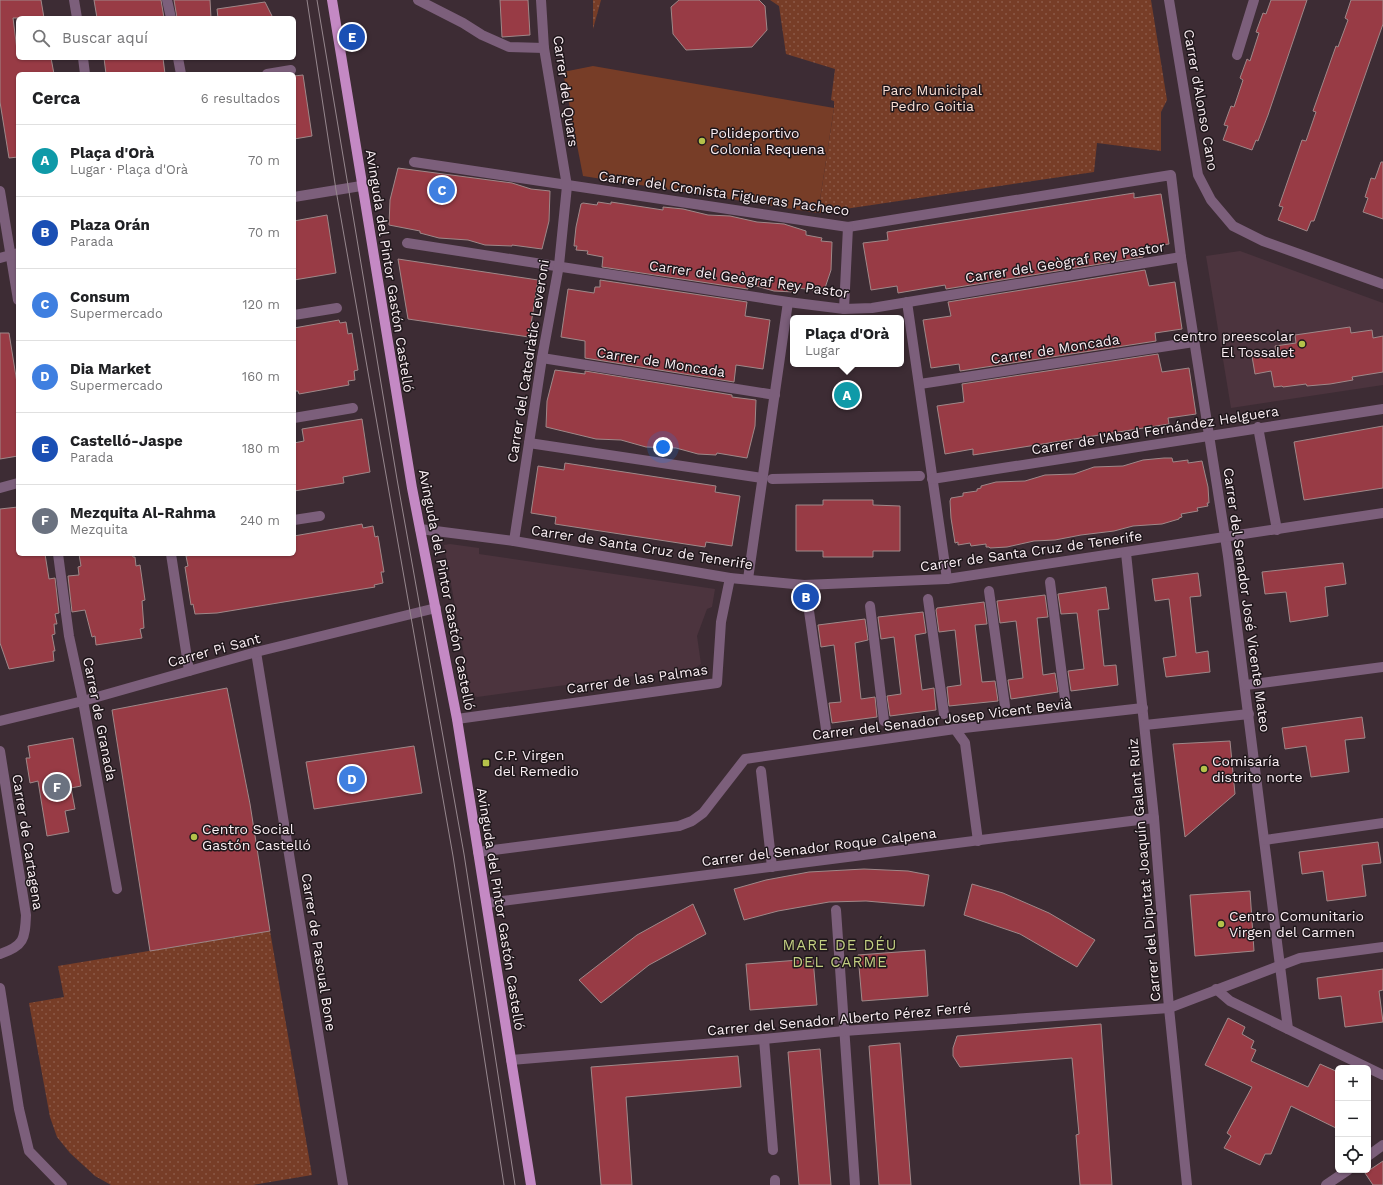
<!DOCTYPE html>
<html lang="es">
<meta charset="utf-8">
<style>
:root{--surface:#fff;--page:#f2f2f2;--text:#202124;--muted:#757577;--line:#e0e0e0;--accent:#d93025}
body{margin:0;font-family:"Work Sans",sans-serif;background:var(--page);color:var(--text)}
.controls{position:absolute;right:12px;bottom:12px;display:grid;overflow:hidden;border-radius:6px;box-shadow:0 1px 3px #0004}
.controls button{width:36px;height:36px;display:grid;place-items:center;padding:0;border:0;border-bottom:1px solid var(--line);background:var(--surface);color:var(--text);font:20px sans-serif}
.you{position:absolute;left:663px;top:447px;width:14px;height:14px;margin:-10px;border:3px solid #fff;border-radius:50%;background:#1a73e8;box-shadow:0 0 0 6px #1a73e833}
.badge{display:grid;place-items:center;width:26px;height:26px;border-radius:50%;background:var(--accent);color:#fff;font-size:13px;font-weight:700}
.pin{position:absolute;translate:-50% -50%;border:2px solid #fff;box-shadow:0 1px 4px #0006}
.popup{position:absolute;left:790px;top:315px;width:114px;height:52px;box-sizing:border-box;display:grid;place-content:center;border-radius:6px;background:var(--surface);filter:drop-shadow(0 1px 3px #0005);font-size:13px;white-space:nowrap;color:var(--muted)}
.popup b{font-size:15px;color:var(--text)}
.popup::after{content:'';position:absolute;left:50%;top:100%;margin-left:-8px;border:8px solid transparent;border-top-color:var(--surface)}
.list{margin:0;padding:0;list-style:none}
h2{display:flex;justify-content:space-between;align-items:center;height:52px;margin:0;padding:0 16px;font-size:17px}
h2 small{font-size:13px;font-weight:400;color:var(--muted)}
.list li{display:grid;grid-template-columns:26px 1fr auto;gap:12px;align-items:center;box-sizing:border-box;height:72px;padding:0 16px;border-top:1px solid var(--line)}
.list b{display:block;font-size:15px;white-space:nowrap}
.list p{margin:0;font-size:13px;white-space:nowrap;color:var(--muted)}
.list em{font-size:13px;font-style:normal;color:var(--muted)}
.icon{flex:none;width:22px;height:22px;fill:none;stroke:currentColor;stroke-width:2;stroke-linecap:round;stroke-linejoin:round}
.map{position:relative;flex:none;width:1383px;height:1185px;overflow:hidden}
.search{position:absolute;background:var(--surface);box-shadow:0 1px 3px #0004;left:16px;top:16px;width:280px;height:44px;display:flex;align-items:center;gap:10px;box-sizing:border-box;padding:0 14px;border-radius:6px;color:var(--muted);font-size:15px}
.panel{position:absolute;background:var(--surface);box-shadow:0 1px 3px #0004;left:16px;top:72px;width:280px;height:484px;border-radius:6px}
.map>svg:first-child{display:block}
.built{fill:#4c343e}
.park{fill:url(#park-dots)}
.pitch{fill:#773d27}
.building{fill:#983b45;stroke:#9f8889}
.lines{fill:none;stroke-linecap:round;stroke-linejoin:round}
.minor{stroke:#7c5f7b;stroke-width:10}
.major{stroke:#c489c4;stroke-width:10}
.tram{stroke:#96878e;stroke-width:1}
.poi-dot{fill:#b4c24a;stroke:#1f171b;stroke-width:1.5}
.labels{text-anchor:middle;stroke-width:3;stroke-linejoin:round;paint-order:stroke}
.park-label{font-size:14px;fill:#f6ddd3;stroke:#1f171b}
.street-label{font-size:14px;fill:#faeef3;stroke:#1f171b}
.poi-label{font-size:14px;fill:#faeef3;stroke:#1f171b;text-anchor:start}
.neighbourhood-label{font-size:15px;letter-spacing:1px;fill:#c3cf82;stroke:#1f171b}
</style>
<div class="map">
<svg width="1383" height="1185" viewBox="0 0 1383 1185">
<defs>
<pattern id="park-dots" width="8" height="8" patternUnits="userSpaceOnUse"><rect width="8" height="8" fill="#773d27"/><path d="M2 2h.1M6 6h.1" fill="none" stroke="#8b5947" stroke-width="1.8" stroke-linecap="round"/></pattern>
</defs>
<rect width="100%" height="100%" fill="#3d2c34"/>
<g class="built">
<path d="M 1240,251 L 1383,303 L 1383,385 L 1231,408 L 1206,256 Z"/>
<path d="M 450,544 L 479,548 L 479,554 L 715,589 L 712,607 L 707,609 L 697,636 L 701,664 L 695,668 L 588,682 L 477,697 L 471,694 L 444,545 Z"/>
</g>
<g class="park">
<path d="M 593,0 L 601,0 L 593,29 Z"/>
<path d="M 770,0 L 1151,0 L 1167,100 L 1161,112 L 1161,151 L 1097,143 L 1094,172 L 818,213 L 834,108 L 834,101 L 831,100 L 835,69 L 786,54 L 779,6 Z"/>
<path d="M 270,931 L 312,1175 L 253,1185 L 111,1185 L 95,1176 L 70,1153 L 57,1137 L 50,1117 L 29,1003 L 64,997 L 58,966 Z"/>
</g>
<path class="pitch" d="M 593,66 L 834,108 L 818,213 L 583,176 L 563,72 Z"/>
<g class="building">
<path d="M 0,0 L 41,0 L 44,18 L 13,18 L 18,58 L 51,58 L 54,74 L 18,74 L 18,157 L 9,158 L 0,102 Z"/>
<path d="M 94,0 L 161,0 L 164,18 L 97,18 Z"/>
<path d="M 174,0 L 210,0 L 211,18 L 177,18 Z"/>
<path d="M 500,0 L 528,0 L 530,35 L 502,37 Z"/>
<path d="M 679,0 L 759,0 L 765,6 L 767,30 L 752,47 L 686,50 L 673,34 L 671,7 Z"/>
<path d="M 1271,0 L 1307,0 L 1268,115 L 1258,141 L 1256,140 L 1252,150 L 1223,140 L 1228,126 L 1224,125 L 1231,106 L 1234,107 L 1243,80 L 1240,78 L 1247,59 L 1250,61 L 1259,33 L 1256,32 L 1263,13 L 1266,14 Z"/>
<path d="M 1351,0 L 1383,0 L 1383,24 L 1314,221 L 1311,221 L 1307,231 L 1278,220 L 1283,207 L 1279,206 L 1302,140 L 1306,141 L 1316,112 L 1313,111 L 1336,46 L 1338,47 L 1348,20 L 1345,18 Z"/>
<path d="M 265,2 L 273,18 L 218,18 L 217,9 Z"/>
<path d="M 104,58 L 163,58 L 165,74 L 106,74 Z"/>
<path d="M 294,76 L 303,75 L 312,136 L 294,139 Z"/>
<path d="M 1381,162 L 1383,162 L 1383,219 L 1363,212 L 1368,198 L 1365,197 L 1371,178 L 1375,179 Z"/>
<path d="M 398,168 L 512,183 L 531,189 L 550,191 L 549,221 L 542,249 L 512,245 L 512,246 L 485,245 L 468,240 L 439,238 L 420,233 L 420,231 L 389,225 L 390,200 Z"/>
<path d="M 1134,193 L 1134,198 L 1161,194 L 1169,244 L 1142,248 L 1143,257 L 946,289 L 945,285 L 898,293 L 897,286 L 871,290 L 863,243 L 888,240 L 887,232 Z"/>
<path d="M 598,202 L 611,204 L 611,202 L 663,210 L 663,207 L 683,209 L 708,215 L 730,216 L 757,222 L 784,224 L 806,231 L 806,235 L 822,238 L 821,241 L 832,242 L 831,270 L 825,288 L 814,287 L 813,290 L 798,288 L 794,292 L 774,291 L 749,284 L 748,289 L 602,267 L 603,257 L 587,254 L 588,251 L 576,250 L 577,246 L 574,246 L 576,227 L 581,204 L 583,203 L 597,205 Z"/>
<path d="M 327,215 L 336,273 L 294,280 L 294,221 Z"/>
<path d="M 398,259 L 538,280 L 529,337 L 408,319 Z"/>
<path d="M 1145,270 L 1149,286 L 1175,282 L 1182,329 L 1155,333 L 1156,341 L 960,371 L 959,364 L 931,368 L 923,320 L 951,316 L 948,302 Z"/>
<path d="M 600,280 L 747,302 L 745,316 L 770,320 L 763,369 L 736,365 L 734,382 L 585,358 L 585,341 L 561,337 L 568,289 L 594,293 L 595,287 L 600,287 Z"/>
<path d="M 339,320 L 340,323 L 346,322 L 348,334 L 352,333 L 358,370 L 354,371 L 355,380 L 348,381 L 349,385 L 299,394 L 298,391 L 294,391 L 294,328 Z"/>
<path d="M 1350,327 L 1351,333 L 1372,330 L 1373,338 L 1383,336 L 1383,372 L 1352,377 L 1353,380 L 1330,384 L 1307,386 L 1306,384 L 1283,387 L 1282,386 L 1274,387 L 1271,371 L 1255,374 L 1252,356 L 1276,352 L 1275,346 L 1296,343 L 1295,335 Z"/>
<path d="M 0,333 L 9,333 L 18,389 L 18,456 L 0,459 Z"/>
<path d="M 1158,354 L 1162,372 L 1189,368 L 1196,414 L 1168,418 L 1169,424 L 973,455 L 973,449 L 945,454 L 937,406 L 964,402 L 962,384 Z"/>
<path d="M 555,370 L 585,374 L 585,371 L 732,395 L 732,397 L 756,400 L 755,426 L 747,458 L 717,453 L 716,455 L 698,454 L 676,448 L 646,447 L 621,440 L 596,439 L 546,427 L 547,401 Z"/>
<path d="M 362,419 L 370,472 L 343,477 L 344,483 L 294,491 L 294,443 L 304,441 L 302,429 Z"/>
<path d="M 1383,426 L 1383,488 L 1304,500 L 1294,442 Z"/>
<path d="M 1164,458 L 1172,458 L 1173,462 L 1188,460 L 1188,463 L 1202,461 L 1208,487 L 1209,503 L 1207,503 L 1208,506 L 1197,508 L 1198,511 L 1181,514 L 1182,517 L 1179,518 L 1179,519 L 1162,524 L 1133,526 L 1114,531 L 1081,535 L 1055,540 L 1034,541 L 1007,547 L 990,548 L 989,547 L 986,547 L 986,544 L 971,546 L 970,543 L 958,545 L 958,542 L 955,543 L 951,518 L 950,501 L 951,498 L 963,496 L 963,493 L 977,491 L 977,489 L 981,488 L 981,486 L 996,482 L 1025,481 L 1045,475 L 1074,474 L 1094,467 L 1123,466 L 1143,460 Z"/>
<path d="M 565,463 L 716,486 L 715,492 L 740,496 L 732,546 L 706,542 L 705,547 L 555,524 L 556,517 L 531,513 L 538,466 L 564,470 Z"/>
<path d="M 823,500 L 873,500 L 873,505 L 900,506 L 900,551 L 873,551 L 873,557 L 823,557 L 823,551 L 796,551 L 796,505 L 823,505 Z"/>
<path d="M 18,507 L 18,554 L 45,554 L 49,579 L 55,578 L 59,613 L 55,614 L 57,624 L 54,624 L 55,634 L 52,635 L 55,651 L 53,651 L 54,661 L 9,669 L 0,643 L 0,509 Z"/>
<path d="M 362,524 L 363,528 L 373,526 L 375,537 L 378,536 L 384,572 L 381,572 L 383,583 L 374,585 L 375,587 L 217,613 L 195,614 L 193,604 L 191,605 L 185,567 L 188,566 L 186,556 L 199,554 L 294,554 L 294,536 Z"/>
<path d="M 79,554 L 132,554 L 133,557 L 135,557 L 136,566 L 140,565 L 145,600 L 142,601 L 144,628 L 140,629 L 142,638 L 96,645 L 95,636 L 92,637 L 85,610 L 72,612 L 68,576 L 79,575 L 78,567 L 81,566 Z"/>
<path d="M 1343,563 L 1346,584 L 1325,587 L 1328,616 L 1290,622 L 1286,592 L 1265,594 L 1262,572 Z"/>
<path d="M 1198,573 L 1201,596 L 1190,597 L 1196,653 L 1208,651 L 1210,672 L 1166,677 L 1163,658 L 1176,656 L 1169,599 L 1155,601 L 1152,579 Z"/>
<path d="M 1106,587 L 1109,609 L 1098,610 L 1104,666 L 1116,665 L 1118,685 L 1071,691 L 1068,671 L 1084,669 L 1077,613 L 1061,614 L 1058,594 Z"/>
<path d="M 1045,595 L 1048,617 L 1037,618 L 1043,675 L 1055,673 L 1058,692 L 1011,699 L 1008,680 L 1023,678 L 1016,621 L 1000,623 L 997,601 Z"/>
<path d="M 984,602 L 987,624 L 975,625 L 982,682 L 995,681 L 998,701 L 949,706 L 947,687 L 961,685 L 955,630 L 939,632 L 936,610 L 937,608 Z"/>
<path d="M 923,612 L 926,633 L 915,635 L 922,690 L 934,688 L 936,710 L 890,716 L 887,696 L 901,694 L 894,637 L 881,639 L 878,617 Z"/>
<path d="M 865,619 L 868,640 L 855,643 L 861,699 L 875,697 L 877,717 L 832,723 L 829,703 L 841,702 L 834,645 L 821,647 L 818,625 Z"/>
<path d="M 227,688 L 250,804 L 270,931 L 150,951 L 112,710 Z"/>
<path d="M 1362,717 L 1365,738 L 1345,740 L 1349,772 L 1311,777 L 1306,746 L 1285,749 L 1282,728 Z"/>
<path d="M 73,738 L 81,786 L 71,788 L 75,809 L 65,811 L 69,832 L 47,836 L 38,781 L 30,783 L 26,758 L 30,758 L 28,746 Z"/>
<path d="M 1230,741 L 1235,794 L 1185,837 L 1173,744 Z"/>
<path d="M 414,746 L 422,793 L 314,809 L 306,762 Z"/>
<path d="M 1378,842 L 1381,863 L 1362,865 L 1366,896 L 1327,901 L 1323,871 L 1302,874 L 1299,852 Z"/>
<path d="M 864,869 L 908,871 L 929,875 L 924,906 L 866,901 L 829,902 L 778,911 L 744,920 L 734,889 L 766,880 L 809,872 Z"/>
<path d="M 972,884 L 1003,893 L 1049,913 L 1095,940 L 1077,967 L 1020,934 L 964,915 Z"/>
<path d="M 1250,891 L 1254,951 L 1195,956 L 1190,895 Z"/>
<path d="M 693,904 L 706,934 L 649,965 L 601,1003 L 579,980 L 637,935 Z"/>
<path d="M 925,950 L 928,996 L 862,1001 L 858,955 Z"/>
<path d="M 813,959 L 817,1005 L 750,1010 L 746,964 Z"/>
<path d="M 1383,969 L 1383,990 L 1379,991 L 1383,1022 L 1345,1027 L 1341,996 L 1319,999 L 1317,978 Z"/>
<path d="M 1228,1018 L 1245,1027 L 1242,1034 L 1254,1041 L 1251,1048 L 1256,1050 L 1251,1061 L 1308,1087 L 1320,1064 L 1338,1072 L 1338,1129 L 1291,1106 L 1271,1154 L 1265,1154 L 1260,1165 L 1224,1148 L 1231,1136 L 1227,1133 L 1252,1087 L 1205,1065 Z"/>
<path d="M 1101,1024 L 1112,1185 L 1080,1185 L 1076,1135 L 1079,1134 L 1072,1058 L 960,1067 L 953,1056 L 953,1048 L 957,1036 Z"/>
<path d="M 900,1043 L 911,1185 L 879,1185 L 869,1046 Z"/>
<path d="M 820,1049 L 831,1185 L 799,1185 L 788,1052 Z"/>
<path d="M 738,1056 L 741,1087 L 626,1097 L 632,1185 L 601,1185 L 591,1067 Z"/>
<path d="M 1383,1161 L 1383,1185 L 1373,1185 L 1365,1173 Z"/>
</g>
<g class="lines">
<g class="minor">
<path d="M 74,0 L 77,18"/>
<path d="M 167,0 L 171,18"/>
<path d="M 418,0 L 463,23 L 482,35 L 509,47 L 544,48"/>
<path d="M 1169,0 L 1198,175 L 1211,200 L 1233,226 L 1263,241 L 1383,284"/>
<path d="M 1237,55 L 1254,0"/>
<path d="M 83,58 L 85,74"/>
<path d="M 178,58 L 181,74"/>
<path d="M 267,74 L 291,70"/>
<path d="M 414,162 L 848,227 L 1171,175 L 1181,257 L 1228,556 L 1288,1029"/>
<path d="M 0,191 L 18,300"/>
<path d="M 294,197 L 361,186"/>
<path d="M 407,243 L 788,302 L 844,309 L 872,308 L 1181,257"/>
<path d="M 0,258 L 18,253"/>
<path d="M 907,302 L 947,579"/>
<path d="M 844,309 L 848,227"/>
<path d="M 294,315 L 337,308"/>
<path d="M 542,358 L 775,395"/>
<path d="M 920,384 L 1194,342"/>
<path d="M 294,418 L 353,408"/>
<path d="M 1258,427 L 1277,530"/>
<path d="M 529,443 L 762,478"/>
<path d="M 772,479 L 920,476"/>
<path d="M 932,479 L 1383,409"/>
<path d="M 0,488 L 18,483"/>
<path d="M 294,520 L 320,516"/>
<path d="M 420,529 L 514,541 L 730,578 L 804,585 L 947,579 L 1383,513"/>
<path d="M 514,541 L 542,358 L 559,265 L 567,186 L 544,48 L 541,0"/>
<path d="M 1126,553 L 1154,818 L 1169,1008 L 1187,1185"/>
<path d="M 58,554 L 69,636 L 83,701 L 117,889"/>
<path d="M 171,554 L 189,671"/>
<path d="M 748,579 L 788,302"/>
<path d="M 1050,582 L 1065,699"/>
<path d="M 989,591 L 1005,706"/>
<path d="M 928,599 L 944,714"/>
<path d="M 870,606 L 884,721"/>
<path d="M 809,611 L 826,729"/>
<path d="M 256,652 L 343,1185"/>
<path d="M 1246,685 L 1383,667"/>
<path d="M 457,719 L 717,683 L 721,622 L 730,578"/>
<path d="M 0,721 L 83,701 L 256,652 L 436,608"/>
<path d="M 1145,725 L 1249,714"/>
<path d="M 955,729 L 965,743 L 978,841"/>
<path d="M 0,751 L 26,915 C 25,939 24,946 0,954"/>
<path d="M 761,771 L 772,867"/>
<path d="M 1265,840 L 1383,823"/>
<path d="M 478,852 L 679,826 L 692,821 L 703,813 L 745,759 L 955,729 L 1143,708"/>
<path d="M 487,903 L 1154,818"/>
<path d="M 836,910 L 855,1185"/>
<path d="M 0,988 L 19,1109 L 29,1151 L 62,1185"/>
<path d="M 1216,989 L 1230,1001 L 1383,1075"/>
<path d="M 764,1039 L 773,1150"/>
<path d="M 511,1060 L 764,1039 L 844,1031 L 1169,1008 L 1300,958 L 1383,947"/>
<path d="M 1368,1156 L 1383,1145"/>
<path d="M 775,1180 L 775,1185"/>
<path d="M 1326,1185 L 1348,1170"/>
</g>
<path class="major" d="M 332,0 L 412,488 L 457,719 L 531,1185"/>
<g class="tram">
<path d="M 307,0 L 336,190 L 453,856 L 504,1185"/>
<path d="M 317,0 L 397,479 L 464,854 L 515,1185"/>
</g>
</g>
<g class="poi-dot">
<circle cx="702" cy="141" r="4"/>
<circle cx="1302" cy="344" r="4"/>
<rect x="482" y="759" width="8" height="8" rx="2"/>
<circle cx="1204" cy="769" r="4"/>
<circle cx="194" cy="837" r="4"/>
<circle cx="1221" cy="924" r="4"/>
</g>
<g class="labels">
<g class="park-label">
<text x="932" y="95">Parc Municipal<tspan x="932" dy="16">Pedro Goitia</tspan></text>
</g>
<g class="street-label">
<text transform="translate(566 91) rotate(82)" y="5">Carrer del Quars</text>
<text transform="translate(1201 100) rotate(80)" y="5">Carrer d'Alonso Cano</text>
<text transform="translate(724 193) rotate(8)" y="5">Carrer del Cronista Figueras Pacheco</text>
<text transform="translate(1065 262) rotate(-9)" y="5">Carrer del Geògraf Rey Pastor</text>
<text transform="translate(390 271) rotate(81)" y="5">Avinguda del Pintor Gastón Castelló</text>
<text transform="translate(749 279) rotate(8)" y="5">Carrer del Geògraf Rey Pastor</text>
<text transform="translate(1055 349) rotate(-9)" y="5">Carrer de Moncada</text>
<text transform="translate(528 361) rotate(-81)" y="5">Carrer del Catedràtic Leveroni</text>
<text transform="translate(661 362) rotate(9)" y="5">Carrer de Moncada</text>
<text transform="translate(1155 430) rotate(-9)" y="5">Carrer de l'Abad Fernández Helguera</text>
<text transform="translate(642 547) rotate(9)" y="5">Carrer de Santa Cruz de Tenerife</text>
<text transform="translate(1031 551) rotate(-8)" y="5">Carrer de Santa Cruz de Tenerife</text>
<text transform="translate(447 590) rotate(79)" y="5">Avinguda del Pintor Gastón Castelló</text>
<text transform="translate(1247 600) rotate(82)" y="5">Carrer del Senador José Vicente Mateo</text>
<text transform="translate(214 650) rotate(-15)" y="5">Carrer Pi Sant</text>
<text transform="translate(637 679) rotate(-8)" y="5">Carrer de las Palmas</text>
<text transform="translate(100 719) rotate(79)" y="5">Carrer de Granada</text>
<text transform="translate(942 719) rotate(-7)" y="5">Carrer del Senador Josep Vicent Bevià</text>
<text transform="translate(28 842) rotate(81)" y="5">Carrer de Cartagena</text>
<text transform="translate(819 847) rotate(-7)" y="5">Carrer del Senador Roque Calpena</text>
<text transform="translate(1144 870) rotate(-95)" y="5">Carrer del Diputat Joaquín Galant Ruiz</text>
<text transform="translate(501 909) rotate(81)" y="5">Avinguda del Pintor Gastón Castelló</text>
<text transform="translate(319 952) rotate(81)" y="5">Carrer de Pascual Bone</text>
<text transform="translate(839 1019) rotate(-5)" y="5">Carrer del Senador Alberto Pérez Ferré</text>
</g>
<g class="poi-label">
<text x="710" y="138">Polideportivo<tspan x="710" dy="16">Colonia Requena</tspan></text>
<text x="1294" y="341" text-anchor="end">centro preescolar<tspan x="1294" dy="16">El Tossalet</tspan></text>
<text x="494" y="760">C.P. Virgen<tspan x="494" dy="16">del Remedio</tspan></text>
<text x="1212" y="766">Comisaría<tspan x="1212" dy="16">distrito norte</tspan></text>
<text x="202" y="834">Centro Social<tspan x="202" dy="16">Gastón Castelló</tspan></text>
<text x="1229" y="921">Centro Comunitario<tspan x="1229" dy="16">Virgen del Carmen</tspan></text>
</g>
<g class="neighbourhood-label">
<text x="840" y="950">MARE DE DÉU<tspan x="840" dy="17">DEL CARME</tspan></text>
</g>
</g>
</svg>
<div class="controls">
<button>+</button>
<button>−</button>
<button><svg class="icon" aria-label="locate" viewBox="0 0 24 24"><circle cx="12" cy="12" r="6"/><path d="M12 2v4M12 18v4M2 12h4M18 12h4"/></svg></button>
</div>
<div class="you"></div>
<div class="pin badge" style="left:847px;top:395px;background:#0f9aa8">A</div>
<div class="popup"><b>Plaça d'Orà</b>Lugar</div>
<div class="pin badge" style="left:806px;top:597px;background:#1a4fb4">B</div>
<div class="pin badge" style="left:442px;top:190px;background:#3f7fe0">C</div>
<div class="pin badge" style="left:352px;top:779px;background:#3f7fe0">D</div>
<div class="pin badge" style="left:352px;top:37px;background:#1a4fb4">E</div>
<div class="pin badge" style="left:57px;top:787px;background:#6b7280">F</div>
<div class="search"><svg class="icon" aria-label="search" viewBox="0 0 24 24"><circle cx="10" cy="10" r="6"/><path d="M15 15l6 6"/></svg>Buscar aquí</div>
<section class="panel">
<h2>Cerca<small>6 resultados</small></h2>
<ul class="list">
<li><span class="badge" style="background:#0f9aa8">A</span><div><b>Plaça d'Orà</b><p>Lugar · Plaça d'Orà</p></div><em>70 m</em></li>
<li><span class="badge" style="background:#1a4fb4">B</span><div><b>Plaza Orán</b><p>Parada</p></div><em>70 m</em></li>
<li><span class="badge" style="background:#3f7fe0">C</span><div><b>Consum</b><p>Supermercado</p></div><em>120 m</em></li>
<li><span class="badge" style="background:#3f7fe0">D</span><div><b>Dia Market</b><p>Supermercado</p></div><em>160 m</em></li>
<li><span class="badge" style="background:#1a4fb4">E</span><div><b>Castelló-Jaspe</b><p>Parada</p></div><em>180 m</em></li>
<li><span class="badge" style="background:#6b7280">F</span><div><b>Mezquita Al-Rahma</b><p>Mezquita</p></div><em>240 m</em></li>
</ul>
</section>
</div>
